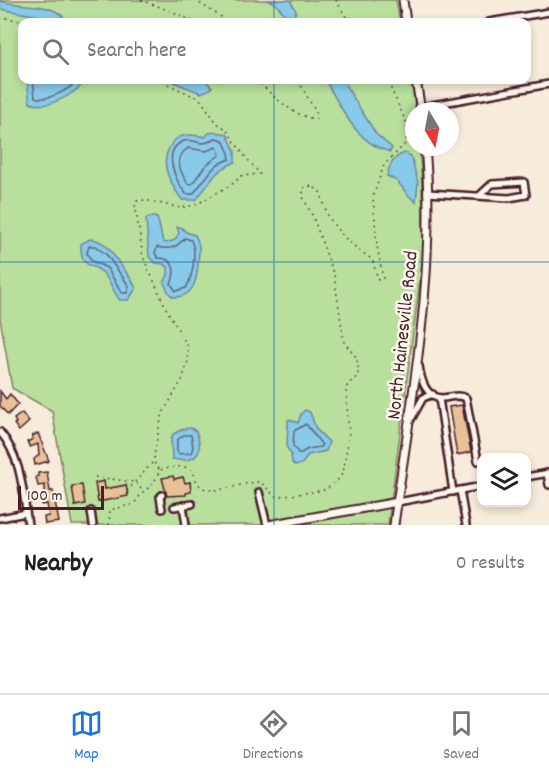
<!DOCTYPE html>
<style>
:root{--surface:#fff;--page:#f2f2f2;--text:#202124;--muted:#757577;--line:#e0e0e0;--accent:#1a73e8}
body{margin:0;font-family:Dekko,sans-serif;background:var(--page);color:var(--text)}
.controls{position:absolute;right:18px;bottom:18px;display:grid;overflow:hidden;border-radius:12px;box-shadow:0 3px 9px #0003}
.controls button{width:54px;height:54px;display:grid;place-items:center;padding:0;border:0;border-bottom:2px solid var(--line);background:var(--surface);color:var(--text);font:30px sans-serif}
.compass{position:absolute;left:405px;top:102px;width:54px;height:54px;border-radius:50%;background:var(--surface);box-shadow:0 3px 9px #0003;rotate:170deg}
.scale{position:absolute;left:18px;bottom:15px;width:86px;box-sizing:border-box;padding-left:6px;border:3px solid #4a1f2b;border-top:0;font-size:16px;line-height:21px;white-space:nowrap;color:#4a1f2b;-webkit-text-stroke:4px #fbf7ec;paint-order:stroke}
.list{margin:0;padding:0;list-style:none}
h2{display:flex;justify-content:space-between;align-items:center;height:78px;margin:0;padding:0 24px;font-size:26px}
h2 small{font-size:20px;font-weight:400;color:var(--muted)}
.icon{flex:none;width:33px;height:33px;fill:none;stroke:currentColor;stroke-width:2;stroke-linecap:round;stroke-linejoin:round}
.map{position:relative;flex:none;width:549px;height:525px;overflow:hidden}
.search{position:absolute;background:var(--surface);box-shadow:0 3px 9px #0003;left:18px;right:18px;top:18px;height:66px;display:flex;align-items:center;gap:15px;box-sizing:border-box;padding:0 21px;border-radius:12px;color:var(--muted);font-size:22px}
.sheet{height:168px;background:var(--surface)}
nav{display:flex;justify-content:space-around;align-items:center;box-sizing:border-box;height:84px;border-top:2px solid var(--line);background:var(--surface);font-size:16px;color:var(--muted)}
nav a{display:grid;justify-items:center;gap:3px}
nav .on{color:var(--accent)}
.map>svg:first-child{display:block}
.green{fill:#b8e09c;stroke:#818064;stroke-width:1.5}
.water{fill:#88cae9;stroke:#6f869d;stroke-width:1.5}
.lines{fill:none;stroke-linecap:round;stroke-linejoin:round}
.shore{stroke:#636377;stroke-width:1.5}
.building{fill:#e8c199;stroke:#4a1f2b;stroke-width:1.5}
.minor-casing{stroke:#4a1f2b;stroke-width:10}
.major-casing{stroke:#4a1f2b;stroke-width:11}
.path{stroke:#4a1f2b;stroke-width:1.5;stroke-dasharray:1.5 4.5;stroke-linecap:butt}
.minor{stroke:#fbf7ec;stroke-width:5}
.major{stroke:#fbf7ec;stroke-width:7}
.grid{fill:none;stroke:#1f6fb2;stroke-width:1.5;stroke-opacity:0.55}
.labels{text-anchor:middle;stroke-width:5;stroke-linejoin:round;paint-order:stroke}
.street-label{font-size:20px;fill:#4a1f2b;stroke:#fbf7ec}
</style>
<div class="map">
<svg width="549" height="525" viewBox="0 0 549 525">
<rect width="100%" height="100%" fill="#f7ecdb"/>
<filter id="ink" filterUnits="userSpaceOnUse"><feTurbulence type="fractalNoise" baseFrequency=".0167" numOctaves="2"/><feDisplacementMap in="SourceGraphic" scale="12" xChannelSelector="R" yChannelSelector="G"/><feConvolveMatrix kernelMatrix="1 2 1 2 8 2 1 2 1" color-interpolation-filters="sRGB"/></filter>
<g filter="url(#ink)">
<path class="green" d="M 0,0 L 396,0 L 400,22 L 22,22 L 22,80 L 411,80 L 416,111 L 414,111 L 414,147 L 419,147 C 423,187 424,225 422,265 L 388,525 L 72,525 L 52,411 L 12,388 L 0,318 Z"/>
<g class="water">
<path d="M 266,0 L 290,0 L 296,11 L 293,19 L 287,18 C 281,10 277,2 266,0 Z"/>
<path d="M 0,1 C 23,8 52,0 68,22 L 57,22 L 39,16 L 5,10 L 0,8 Z"/>
<path d="M 27,80 L 83,80 L 84,83 C 72,95 48,110 30,103 Z"/>
<path d="M 168,80 L 205,80 L 212,87 L 211,89 L 201,93 Z"/>
<path d="M 325,80 L 345,80 L 346,86 L 376,134 L 392,148 L 390,152 C 355,143 342,108 325,80 Z"/>
<path d="M 216,132 L 227,134 L 235,151 L 235,162 L 222,169 L 216,174 L 196,200 L 182,200 C 172,185 159,167 169,148 C 177,132 190,134 205,137 L 209,133 Z"/>
<path d="M 405,153 L 411,156 L 418,182 L 416,202 L 408,195 L 397,181 L 387,176 C 389,166 394,156 405,153 Z"/>
<path d="M 150,217 L 156,217 L 158,220 L 163,242 L 167,243 L 175,240 L 179,233 L 177,227 L 181,227 L 186,232 L 195,235 C 201,245 199,252 198,263 C 197,280 194,298 173,297 L 169,293 L 164,283 L 168,275 L 168,267 L 163,264 L 156,263 L 149,257 L 146,219 Z"/>
<path d="M 90,239 C 107,240 111,253 120,264 C 126,272 133,279 136,289 L 128,300 L 120,300 C 113,292 110,279 102,272 C 88,261 81,269 81,244 Z"/>
<path d="M 305,410 L 310,412 L 316,429 L 329,442 L 326,451 L 308,455 L 303,463 L 296,466 L 292,463 L 291,454 L 287,448 L 288,421 L 289,419 L 298,423 L 301,414 Z"/>
<path d="M 191,428 L 196,431 C 205,455 196,463 172,459 L 171,440 L 173,434 L 183,429 Z"/>
</g>
<g class="lines">
<g class="shore">
<path d="M 33,80 L 35,97 C 46,102 70,90 77,80"/>
<path d="M 216,138 L 223,140 L 229,153 L 230,159 L 218,164 L 212,170 L 193,194 L 186,194 C 176,181 160,150 184,141 C 191,139 197,143 203,143 C 209,143 211,140 216,138 Z"/>
<path d="M 217,147 L 220,155 L 206,165 L 192,184 L 188,184 C 180,172 173,158 188,148 L 206,151 Z"/>
<path d="M 185,238 L 191,240 C 197,252 193,276 186,288 L 176,291 L 171,284 C 177,270 174,258 158,258 L 155,253 L 157,247 C 170,250 176,248 185,238 Z"/>
<path d="M 89,246 L 95,246 L 106,254 L 129,286 L 127,293 L 122,293 L 107,268 L 92,261 L 87,253 Z"/>
<path d="M 306,424 L 322,445 L 320,447 L 308,449 L 299,454 L 293,446 L 294,431 Z"/>
<path d="M 184,435 L 191,435 L 193,447 L 191,453 L 179,454 L 177,451 L 177,440 Z"/>
</g>
</g>
<g class="building">
<path d="M 0,391 L 6,399 L 10,394 L 18,404 L 8,415 L 0,406 Z"/>
<path d="M 462,405 L 471,452 L 457,455 L 449,407 Z"/>
<path d="M 22,413 L 29,422 L 19,431 L 14,424 L 16,423 L 14,419 Z"/>
<path d="M 38,433 L 49,461 L 35,465 L 34,459 L 39,455 L 38,444 L 30,447 L 27,442 L 33,439 L 32,436 Z"/>
<path d="M 47,472 L 50,491 L 53,491 L 59,522 L 45,524 L 44,517 L 49,516 L 47,504 L 42,505 L 41,499 L 45,496 L 45,485 L 38,486 L 36,477 L 38,476 L 38,473 Z"/>
<path d="M 173,476 L 174,479 L 183,477 L 185,483 L 190,482 L 191,492 L 186,493 L 186,495 L 167,496 L 162,478 Z"/>
<path d="M 104,481 L 105,489 L 126,485 L 128,496 L 98,502 L 95,483 Z"/>
<path d="M 82,485 L 85,504 L 75,506 L 72,486 Z"/>
</g>
<g class="lines">
<g class="minor-casing">
<g id="minor">
<path d="M 489,22 L 549,12"/>
<path d="M 421,107 L 549,84"/>
<path d="M 427,193 L 509,198 L 526,195 L 524,182 L 492,184 L 479,196"/>
<path d="M 419,366 C 421,379 425,398 443,398 C 452,397 458,394 466,398 L 478,461"/>
<path d="M 439,398 L 453,492"/>
<path d="M 410,421 L 423,398 L 433,394"/>
<path d="M 0,432 C 22,458 23,493 28,525"/>
<path d="M 547,473 L 549,485"/>
<path d="M 526,477 L 549,473"/>
<path d="M 460,490 L 466,525"/>
<path d="M 259,492 L 267,525"/>
<path d="M 398,502 L 482,486"/>
<path d="M 183,505 L 186,525"/>
<path d="M 174,507 L 192,504"/>
<path d="M 162,509 L 160,497 L 162,495"/>
<path d="M 91,511 L 93,525"/>
<path d="M 0,518 L 26,513"/>
</g>
</g>
<g class="major-casing">
<g id="major">
<path d="M 403,0 L 406,22"/>
<path d="M 416,80 L 421,111"/>
<path d="M 268,525 L 398,502"/>
<path d="M 394,525 C 411,400 437,274 425,147"/>
</g>
</g>
<g class="path">
<path d="M 141,0 L 176,13 L 194,22"/>
<path d="M 195,0 L 229,22"/>
<path d="M 336,0 L 349,22"/>
<path d="M 0,17 L 28,22"/>
<path d="M 256,80 C 274,96 292,116 316,119 L 316,112 L 298,80"/>
<path d="M 159,469 L 155,464 L 154,456 L 159,428 L 163,413 L 182,380 L 188,361 L 188,347 L 167,310 L 143,257 L 135,204 L 137,201 L 145,200 L 181,208 L 190,206 L 199,203 L 234,183 L 241,176 L 260,174 L 243,154 L 226,129 L 217,123 L 200,99 L 159,80"/>
<path d="M 95,477 L 135,482 L 143,491"/>
<path d="M 127,491 L 154,461"/>
<path d="M 109,525 L 110,510 L 134,504 L 141,494 L 153,484 L 160,470 C 207,458 186,483 206,489 C 223,493 243,482 259,482 C 267,485 269,494 278,497 L 325,490 L 336,482 L 343,473 L 349,435 L 346,389 L 348,384 L 358,376 L 358,364 L 356,357 L 344,342 L 334,275 L 313,217 L 303,197 L 303,188 L 306,187 L 312,186 L 320,192 C 323,198 324,205 326,211 C 335,232 352,245 370,258 L 373,262 L 378,280 L 383,278 L 377,246 L 373,197 L 384,165 L 405,144 L 407,134 L 407,124 L 387,80"/>
</g>
<use href="#minor" class="minor"/>
<use href="#major" class="major"/>
</g>
</g>
<path class="grid" d="M 274,0 L 274,22M 274,80 L 274,525M 0,262 L 549,262"/>
<g class="labels">
<g class="street-label">
<text transform="translate(401 335) rotate(-84)" y="7">North Hainesville Road</text>
</g>
</g>
</svg>
<div class="controls">
<button><svg class="icon" aria-label="layers" viewBox="0 0 24 24"><path d="M12 4l9 5-9 5-9-5zM3 14l9 5 9-5"/></svg></button>
</div>
<svg class="compass" viewBox="-18 -18 36 36"><path d="M0-13l5 13h-10z" fill="#e53935"/><path d="M0 13l5-13h-10z" fill="#757577"/></svg>
<div class="scale">100 m</div>
<div class="search"><svg class="icon" aria-label="search" viewBox="0 0 24 24"><circle cx="10" cy="10" r="6"/><path d="M15 15l6 6"/></svg>Search here</div>
</div>
<section class="sheet">
<h2>Nearby<small>0 results</small></h2>
<ul class="list">
</ul>
</section>
<nav>
<a class="on"><svg class="icon" aria-label="map" viewBox="0 0 24 24"><path d="M3 6l6-2 6 2 6-2v14l-6 2-6-2-6 2zM9 4v14M15 6v14"/></svg>Map</a>
<a><svg class="icon" aria-label="directions" viewBox="0 0 24 24"><path d="M12 3l9 9-9 9-9-9zM9 14v-3h6M13 9l2 2-2 2"/></svg>Directions</a>
<a><svg class="icon" aria-label="saved" viewBox="0 0 24 24"><path d="M7 4h10v16l-5-4-5 4z"/></svg>Saved</a>
</nav>
